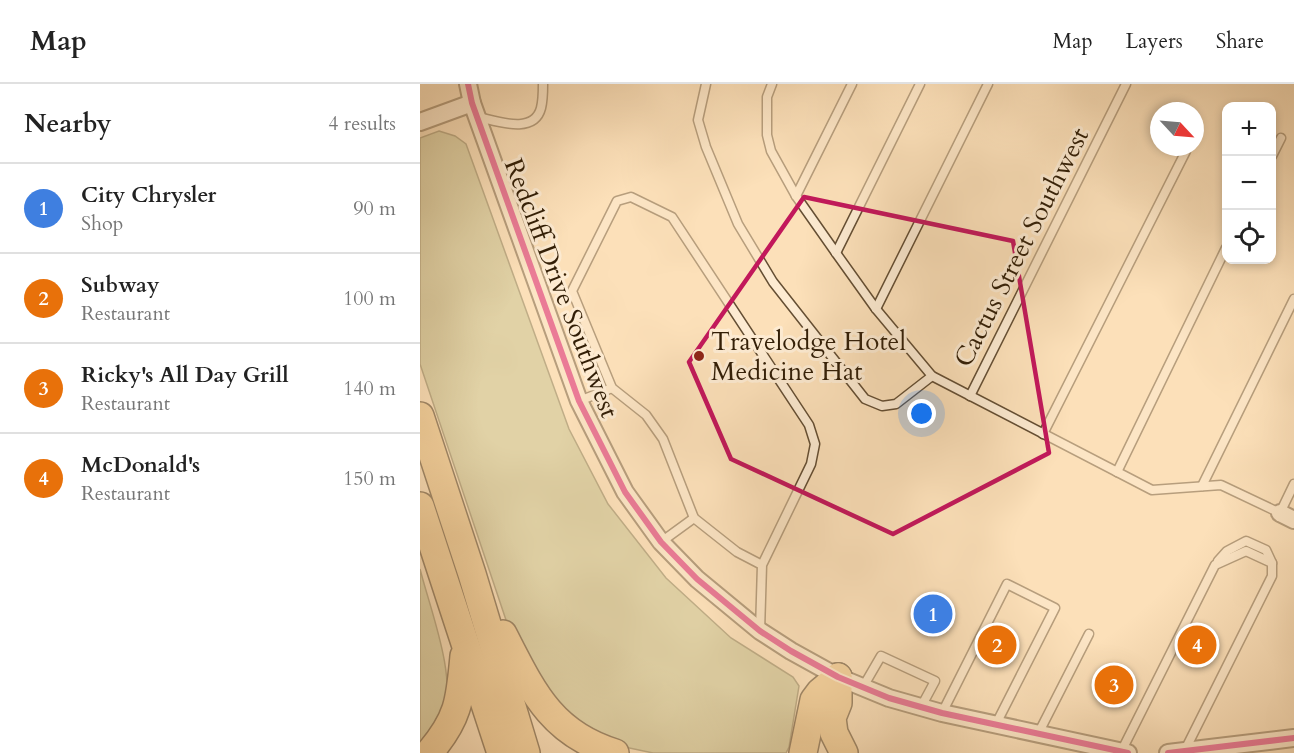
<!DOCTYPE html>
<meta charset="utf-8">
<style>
:root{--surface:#fff;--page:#f6f6f6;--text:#222;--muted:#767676;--line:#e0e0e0;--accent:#db2777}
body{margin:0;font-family:Cardo,serif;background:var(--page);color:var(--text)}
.controls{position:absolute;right:18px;top:18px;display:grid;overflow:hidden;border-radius:12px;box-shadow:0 3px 9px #0003}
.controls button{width:54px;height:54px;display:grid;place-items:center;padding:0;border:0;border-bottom:2px solid var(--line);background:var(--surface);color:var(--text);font:30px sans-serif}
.compass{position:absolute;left:730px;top:18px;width:54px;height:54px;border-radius:50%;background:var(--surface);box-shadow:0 3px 9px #0003;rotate:116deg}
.you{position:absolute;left:502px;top:330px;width:21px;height:21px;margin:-15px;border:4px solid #fff;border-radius:50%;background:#1a73e8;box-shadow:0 0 0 9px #1a73e833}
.badge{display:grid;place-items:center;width:39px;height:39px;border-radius:50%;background:var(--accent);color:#fff;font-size:20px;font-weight:700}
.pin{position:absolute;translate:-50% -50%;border:3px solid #fff;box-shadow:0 2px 6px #0006}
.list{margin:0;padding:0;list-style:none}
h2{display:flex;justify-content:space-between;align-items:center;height:78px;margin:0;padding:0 24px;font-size:26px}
h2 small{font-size:20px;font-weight:400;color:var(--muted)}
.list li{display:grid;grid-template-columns:39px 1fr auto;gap:18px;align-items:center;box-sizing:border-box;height:90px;padding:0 24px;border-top:2px solid var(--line)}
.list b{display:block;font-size:22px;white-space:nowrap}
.list p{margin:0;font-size:20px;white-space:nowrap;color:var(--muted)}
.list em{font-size:20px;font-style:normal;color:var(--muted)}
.icon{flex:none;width:33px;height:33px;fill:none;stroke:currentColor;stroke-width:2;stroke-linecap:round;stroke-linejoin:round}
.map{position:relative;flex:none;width:874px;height:669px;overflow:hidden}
header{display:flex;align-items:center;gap:36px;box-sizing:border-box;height:84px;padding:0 30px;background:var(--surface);border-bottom:2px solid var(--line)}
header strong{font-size:28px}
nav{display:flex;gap:33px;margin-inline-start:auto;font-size:21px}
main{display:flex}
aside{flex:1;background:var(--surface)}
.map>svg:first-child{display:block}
.green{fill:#c0c28e;stroke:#79704a;stroke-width:1.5}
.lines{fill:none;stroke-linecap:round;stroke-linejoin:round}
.service-casing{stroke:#644e33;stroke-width:11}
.minor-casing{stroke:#644e33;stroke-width:20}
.trunk-casing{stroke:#321e06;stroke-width:30}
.service{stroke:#fdebd2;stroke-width:8}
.minor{stroke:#fdebd2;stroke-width:16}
.trunk{stroke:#eec07c;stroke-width:27}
.cycleway-casing{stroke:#fdebd2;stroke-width:10}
.cycleway{stroke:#d6006c;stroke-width:6}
.marked{fill:none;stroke:#c2185b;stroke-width:4.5;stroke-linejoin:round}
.poi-dot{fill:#8f2418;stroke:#fdebd2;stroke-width:2}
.labels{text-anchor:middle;stroke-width:6;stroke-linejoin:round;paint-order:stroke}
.street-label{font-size:26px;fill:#321e06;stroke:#fdebd2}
.poi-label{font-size:26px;fill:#321e06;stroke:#fdebd2;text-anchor:start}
</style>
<header>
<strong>Map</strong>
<nav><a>Map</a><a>Layers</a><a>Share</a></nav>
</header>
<main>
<aside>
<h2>Nearby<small>4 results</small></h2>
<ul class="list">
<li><span class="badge" style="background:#3f7fe0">1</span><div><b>City Chrysler</b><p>Shop</p></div><em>90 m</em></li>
<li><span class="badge" style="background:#e8710a">2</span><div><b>Subway</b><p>Restaurant</p></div><em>100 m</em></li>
<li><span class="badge" style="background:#e8710a">3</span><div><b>Ricky's All Day Grill</b><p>Restaurant</p></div><em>140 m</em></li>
<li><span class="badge" style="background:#e8710a">4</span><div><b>McDonald's</b><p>Restaurant</p></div><em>150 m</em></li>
</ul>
</aside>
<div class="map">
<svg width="874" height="669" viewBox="0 0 874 669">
<rect width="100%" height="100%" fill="#fce0b9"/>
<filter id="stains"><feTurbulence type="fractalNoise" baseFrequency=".00333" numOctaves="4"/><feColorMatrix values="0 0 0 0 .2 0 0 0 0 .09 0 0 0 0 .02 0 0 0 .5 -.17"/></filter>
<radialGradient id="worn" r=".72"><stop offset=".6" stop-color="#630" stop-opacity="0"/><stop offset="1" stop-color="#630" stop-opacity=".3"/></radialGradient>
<g class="green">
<path d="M 19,47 L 35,52 L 46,60 L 149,345 L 188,420 L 246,494 L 311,554 L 373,593 L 379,602 L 369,663 L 366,669 L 233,669 L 186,659 L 161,651 L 109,593 L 86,536 L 0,280 L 0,54 Z"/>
<path d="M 0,485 C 10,525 38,595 23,634 C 19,645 7,657 0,668 Z"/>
</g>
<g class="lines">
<g class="service-casing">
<g id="service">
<path d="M 286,0 L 278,36 L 286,63 L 318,140 L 353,198 L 445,315 L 462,322 L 476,320 L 512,292"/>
<path d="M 352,0 L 347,13 L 347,51 L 351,67 L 376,112 L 416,169 L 456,225 L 512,292 L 732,406 L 801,401 L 860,429 L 874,400"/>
<path d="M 58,33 C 77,37 114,51 121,24 C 123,16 123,8 123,0"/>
<path d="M 852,72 L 861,54"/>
<path d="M 376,112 L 432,0"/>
<path d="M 416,169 L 500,0"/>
<path d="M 456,225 L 568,0"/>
<path d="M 550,312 L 706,0"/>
<path d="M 159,317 L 192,304"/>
<path d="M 623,350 L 766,67"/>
<path d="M 697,388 L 806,164"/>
<path d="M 782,402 L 874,215"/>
<path d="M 241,458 L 274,434"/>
<path d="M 798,477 L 807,467 L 826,457 L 846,466 L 852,479"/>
<path d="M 340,547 L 342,481 L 317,468 L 274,434 L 243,355 L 226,331 L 192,304 L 152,207 L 197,117 L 211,113 L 252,133 L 389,341 L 395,360 L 391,380 L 342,481"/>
<path d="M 443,603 L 461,572 L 515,597 L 501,623"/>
<path d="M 522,629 L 587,500 L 635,524 L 576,640"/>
<path d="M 618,650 L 669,550"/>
<path d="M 701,668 L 795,481 L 826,467 L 852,479 L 852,492 L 764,668"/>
</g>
</g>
<g class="minor-casing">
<g id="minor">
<path d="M 48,0 L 52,19 L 159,317 L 205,408 L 241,458 L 277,495 L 340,547 L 371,567 L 418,593 L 469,614 L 522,629 L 708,669"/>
<path d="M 0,38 L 52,19"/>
<path d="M 860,429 L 874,436"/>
<path d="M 748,669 L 874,654"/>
</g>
</g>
<g class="trunk-casing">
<g id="trunk">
<path d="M 0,332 L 52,490 L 106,669"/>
<path d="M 0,422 L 81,669"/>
<path d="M 83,550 C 112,606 130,649 195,669"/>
<path d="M 418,593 L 418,619 L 412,634 L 414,649 L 424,669"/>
<path d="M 9,669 C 39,634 40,616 44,572"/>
<path d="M 383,669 L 394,616 L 400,608 L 418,593"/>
</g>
</g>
<use href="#service" class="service"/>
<use href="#minor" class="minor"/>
<use href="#trunk" class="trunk"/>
<g class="cycleway-casing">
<g id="cycleway">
<path d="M 48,0 L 52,19 L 159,317 L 205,408 L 241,458 L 277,495 L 340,547 L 371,567 L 418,593 L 469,614 L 522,629 L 708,669"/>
<path d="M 748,669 L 874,654"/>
</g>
</g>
<use href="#cycleway" class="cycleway"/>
</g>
<path d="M0 0H874V669H0ZM 384,113 L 593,157 L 629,369 L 473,450 L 311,375 L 269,278 Z" fill="#fce0b9" fill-opacity=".55" fill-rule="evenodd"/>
<path class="marked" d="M 384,113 L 593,157 L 629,369 L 473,450 L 311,375 L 269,278 Z"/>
<circle class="poi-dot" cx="279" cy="272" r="6"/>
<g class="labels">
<g class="street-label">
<text transform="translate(601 163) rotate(-63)" y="9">Cactus Street Southwest</text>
<text transform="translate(142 204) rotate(69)" y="9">Redcliff Drive Southwest</text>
</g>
<g class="poi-label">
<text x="291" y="266">Travelodge Hotel<tspan x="291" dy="30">Medicine Hat</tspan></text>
</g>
</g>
<rect width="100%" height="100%" filter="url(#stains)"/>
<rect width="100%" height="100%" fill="url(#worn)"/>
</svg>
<div class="controls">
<button>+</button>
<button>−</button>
<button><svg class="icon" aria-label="locate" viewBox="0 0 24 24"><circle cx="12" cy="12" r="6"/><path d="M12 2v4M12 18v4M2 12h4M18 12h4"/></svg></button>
</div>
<svg class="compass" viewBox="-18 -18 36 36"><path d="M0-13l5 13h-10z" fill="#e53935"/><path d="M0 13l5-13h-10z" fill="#767676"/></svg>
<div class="you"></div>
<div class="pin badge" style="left:513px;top:530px;background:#3f7fe0">1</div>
<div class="pin badge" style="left:577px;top:561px;background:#e8710a">2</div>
<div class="pin badge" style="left:694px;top:601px;background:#e8710a">3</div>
<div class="pin badge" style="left:777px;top:561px;background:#e8710a">4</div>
</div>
</main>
